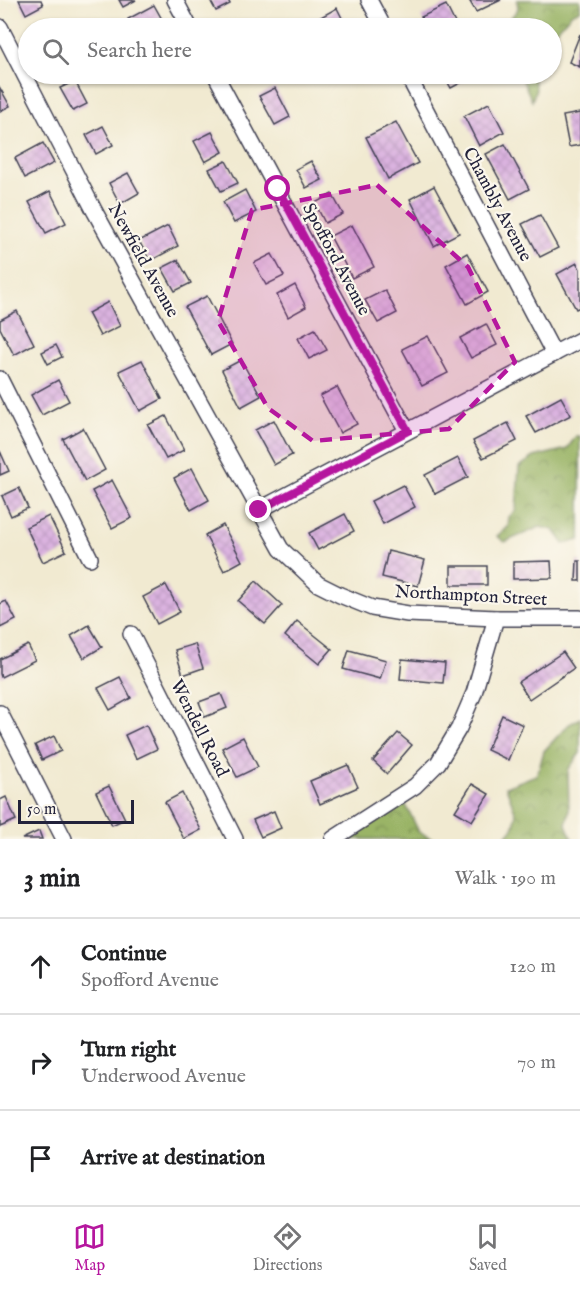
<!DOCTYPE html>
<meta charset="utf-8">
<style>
:root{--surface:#fff;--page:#f6f6f6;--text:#202124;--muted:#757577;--line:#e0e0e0;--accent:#b5179e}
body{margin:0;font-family:"IM FELL English",serif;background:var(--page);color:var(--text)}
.scale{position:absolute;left:18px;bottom:15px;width:116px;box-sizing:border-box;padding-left:6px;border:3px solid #22223b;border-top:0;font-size:16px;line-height:21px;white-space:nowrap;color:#22223b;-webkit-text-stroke:4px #fbf7ec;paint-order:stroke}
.stop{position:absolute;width:18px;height:18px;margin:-14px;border:4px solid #b5179e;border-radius:50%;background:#fff}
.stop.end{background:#b5179e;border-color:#fff;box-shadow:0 2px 6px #0008}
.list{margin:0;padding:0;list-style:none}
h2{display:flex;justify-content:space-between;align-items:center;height:78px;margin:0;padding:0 24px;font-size:26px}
h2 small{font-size:20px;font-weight:400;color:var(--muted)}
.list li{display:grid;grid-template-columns:39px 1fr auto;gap:18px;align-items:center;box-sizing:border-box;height:96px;padding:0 24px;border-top:2px solid var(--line)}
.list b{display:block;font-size:22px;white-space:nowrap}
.list p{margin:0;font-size:20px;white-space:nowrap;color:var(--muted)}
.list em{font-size:20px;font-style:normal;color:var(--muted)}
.icon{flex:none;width:33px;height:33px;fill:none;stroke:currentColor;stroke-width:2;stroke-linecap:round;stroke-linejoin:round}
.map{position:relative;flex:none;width:580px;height:839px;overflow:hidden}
.search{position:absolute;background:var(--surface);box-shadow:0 2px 4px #0004;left:18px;right:18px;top:18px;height:66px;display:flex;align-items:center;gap:15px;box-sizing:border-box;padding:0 21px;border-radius:33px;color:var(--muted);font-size:22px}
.sheet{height:366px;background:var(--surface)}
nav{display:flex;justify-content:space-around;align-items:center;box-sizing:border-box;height:84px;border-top:2px solid var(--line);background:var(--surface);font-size:16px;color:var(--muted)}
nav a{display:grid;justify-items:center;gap:3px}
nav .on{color:var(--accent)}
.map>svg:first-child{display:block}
.forest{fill:url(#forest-crowns);stroke:#5e6b50;stroke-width:1.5}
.building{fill:url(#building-cross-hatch)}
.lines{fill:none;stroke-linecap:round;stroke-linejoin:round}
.minor-casing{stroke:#414052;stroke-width:18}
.minor{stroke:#fff;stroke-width:15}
.route{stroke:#b5179e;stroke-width:8}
.marked{fill:#b5179e;fill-opacity:0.2;stroke:#b5179e;stroke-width:4.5;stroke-dasharray:12 8;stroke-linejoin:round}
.labels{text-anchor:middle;stroke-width:4.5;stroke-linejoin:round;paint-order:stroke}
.street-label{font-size:18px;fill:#22223b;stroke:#fbf7ec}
</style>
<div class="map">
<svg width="580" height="839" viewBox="0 0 580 839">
<defs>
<pattern id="forest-crowns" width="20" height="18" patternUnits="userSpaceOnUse" patternTransform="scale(1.5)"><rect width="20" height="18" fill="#9ab466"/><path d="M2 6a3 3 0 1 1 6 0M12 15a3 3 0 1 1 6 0" fill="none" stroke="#7d9255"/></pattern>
<pattern id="building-cross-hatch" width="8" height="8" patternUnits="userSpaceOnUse" patternTransform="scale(1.5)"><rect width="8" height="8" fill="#dbb3e0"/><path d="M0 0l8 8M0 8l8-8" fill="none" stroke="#bc9ac1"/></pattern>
</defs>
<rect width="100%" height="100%" fill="#fbf7ec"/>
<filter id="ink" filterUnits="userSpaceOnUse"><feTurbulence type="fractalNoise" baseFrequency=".0167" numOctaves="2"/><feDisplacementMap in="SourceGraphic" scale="12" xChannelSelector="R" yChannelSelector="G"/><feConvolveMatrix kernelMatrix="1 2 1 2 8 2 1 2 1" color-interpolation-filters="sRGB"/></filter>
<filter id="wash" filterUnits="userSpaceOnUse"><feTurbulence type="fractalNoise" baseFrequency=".008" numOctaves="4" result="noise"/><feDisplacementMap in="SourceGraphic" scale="24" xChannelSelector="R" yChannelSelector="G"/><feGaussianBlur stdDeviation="1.35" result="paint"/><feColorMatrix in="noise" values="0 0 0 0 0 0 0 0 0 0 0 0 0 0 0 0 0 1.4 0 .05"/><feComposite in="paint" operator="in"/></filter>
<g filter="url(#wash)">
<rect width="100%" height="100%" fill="#f1ead1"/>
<g class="forest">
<path d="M 517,0 L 580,0 L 580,10 L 571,14 L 557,30 L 552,33 L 552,28 L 498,28 L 499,24 L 510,19 L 518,9 Z"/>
<path d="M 520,74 L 532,74 L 536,89 L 532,101 Z"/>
<path d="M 576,436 L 580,436 L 580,540 L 564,544 L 554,530 L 540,527 L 505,542 L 497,536 L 508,527 L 509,517 L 516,510 L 519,467 L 534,457 L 567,449 Z"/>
<path d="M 580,718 L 580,753 L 568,770 L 569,812 L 566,824 L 572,839 L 504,839 L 514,827 L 516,814 L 506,787 L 536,775 L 539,769 L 544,751 L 568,725 Z"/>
<path d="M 402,797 L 419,832 L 433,839 L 332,839 Z"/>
</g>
<g id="blocks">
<g class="building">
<path d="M 19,0 L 41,0 L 43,5 L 26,14 Z"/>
<path d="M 119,0 L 136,0 L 123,7 Z"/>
<path d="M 210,0 L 228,0 L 230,4 L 216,11 Z"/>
<path d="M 469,0 L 501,0 L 476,12 Z"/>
<path d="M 154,5 L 164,23 L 153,28 L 133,28 L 128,19 Z"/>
<path d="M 446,5 L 456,25 L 449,28 L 427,28 L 421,17 Z"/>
<path d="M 337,8 L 347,28 L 325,28 L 319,18 Z"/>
<path d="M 580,34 L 580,67 L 569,62 Z"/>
<path d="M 443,74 L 465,74 L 468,79 L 451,88 Z"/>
<path d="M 75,81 L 87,104 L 73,111 L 60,88 Z"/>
<path d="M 0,88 L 10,106 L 0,111 Z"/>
<path d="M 275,88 L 290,117 L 275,125 L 259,96 Z"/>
<path d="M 489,103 L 504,132 L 479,146 L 464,116 Z"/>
<path d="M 580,113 L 580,145 L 569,147 L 563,116 Z"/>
<path d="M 396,122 L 418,163 L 388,179 L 366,137 Z"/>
<path d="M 103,126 L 113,145 L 96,154 L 86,135 Z"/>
<path d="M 212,132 L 223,152 L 205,162 L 194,141 Z"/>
<path d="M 43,143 L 54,163 L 25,178 L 15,158 Z"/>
<path d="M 505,144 L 529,189 L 510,199 L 486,154 Z"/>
<path d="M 226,161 L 238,183 L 221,191 L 209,169 Z"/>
<path d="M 311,161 L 322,180 L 306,188 L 296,169 Z"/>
<path d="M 128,173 L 139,193 L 120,204 L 109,183 Z"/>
<path d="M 434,186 L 459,233 L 434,246 L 410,199 Z"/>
<path d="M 245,190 L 256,212 L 234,223 L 223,202 Z"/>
<path d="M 50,191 L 66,223 L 46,233 L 29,202 Z"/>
<path d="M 332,194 L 343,214 L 325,223 L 315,203 Z"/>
<path d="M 540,215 L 558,248 L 540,257 L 522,224 Z"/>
<path d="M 352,225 L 374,267 L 352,278 L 330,236 Z"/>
<path d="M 168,226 L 178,246 L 150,261 L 139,241 Z"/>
<path d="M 467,253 L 488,292 L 467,304 L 446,265 Z"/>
<path d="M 272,254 L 284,276 L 266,285 L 254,263 Z"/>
<path d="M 178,260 L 191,283 L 175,291 L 162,268 Z"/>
<path d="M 577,263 L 580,269 L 580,307 L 576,309 L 557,274 Z"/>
<path d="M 295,285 L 306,307 L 288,317 L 277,295 Z"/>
<path d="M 385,290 L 397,313 L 378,323 L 365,300 Z"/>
<path d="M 207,296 L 232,344 L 211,355 L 185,307 Z"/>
<path d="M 108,302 L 120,326 L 100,336 L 88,313 Z"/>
<path d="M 17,311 L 34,344 L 14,355 L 0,328 L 0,320 Z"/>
<path d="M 486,324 L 497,345 L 471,358 L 460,338 Z"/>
<path d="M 315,329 L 327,350 L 309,359 L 298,338 Z"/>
<path d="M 428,336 L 448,373 L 422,386 L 402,349 Z"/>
<path d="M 56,345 L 62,357 L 48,364 L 42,352 Z"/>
<path d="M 142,360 L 162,399 L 140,411 L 119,371 Z"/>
<path d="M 241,360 L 261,396 L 241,407 L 222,370 Z"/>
<path d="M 58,380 L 69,401 L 42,415 L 31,395 Z"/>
<path d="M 337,387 L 357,424 L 340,433 L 320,396 Z"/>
<path d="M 561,397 L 571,415 L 536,433 L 526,416 Z"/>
<path d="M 166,416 L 184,450 L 166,459 L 148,425 Z"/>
<path d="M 274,420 L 292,455 L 274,465 L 255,430 Z"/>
<path d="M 508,423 L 517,441 L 483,458 L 473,441 Z"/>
<path d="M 83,428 L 105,470 L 85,481 L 63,439 Z"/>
<path d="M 0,451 L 9,471 L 0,475 Z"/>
<path d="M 458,458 L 468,477 L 435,494 L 425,475 Z"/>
<path d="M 192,468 L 209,500 L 191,510 L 174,478 Z"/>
<path d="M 112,480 L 132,518 L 112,528 L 92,491 Z"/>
<path d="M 403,485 L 415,507 L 383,524 L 371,501 Z"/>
<path d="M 19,488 L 28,508 L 11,516 L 2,496 Z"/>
<path d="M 345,514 L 354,531 L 318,550 L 309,533 Z"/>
<path d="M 49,516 L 66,551 L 43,562 L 26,527 Z"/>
<path d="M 223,525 L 242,561 L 224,571 L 205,535 Z"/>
<path d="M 388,551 L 425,560 L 418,586 L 382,577 Z"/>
<path d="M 551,561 L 552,578 L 513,579 L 513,562 Z"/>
<path d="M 577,561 L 580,561 L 580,581 L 576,581 Z"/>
<rect x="451" y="566" width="36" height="19"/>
<path d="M 256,581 L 282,605 L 265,624 L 238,601 Z"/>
<path d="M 166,585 L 180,612 L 157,624 L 143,597 Z"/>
<path d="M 6,601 L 16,620 L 0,628 L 0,604 Z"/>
<path d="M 297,621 L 332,649 L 319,664 L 285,636 Z"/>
<path d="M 89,625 L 102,647 L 84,658 L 71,636 Z"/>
<path d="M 195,644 L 203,668 L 183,675 L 175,650 Z"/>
<path d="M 28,645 L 35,660 L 1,677 L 0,674 L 0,659 Z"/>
<path d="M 349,650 L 386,660 L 380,679 L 343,669 Z"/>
<path d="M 563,652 L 574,668 L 529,699 L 518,682 Z"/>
<path d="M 402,659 L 445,663 L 443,683 L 400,679 Z"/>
<path d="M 120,677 L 131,698 L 110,710 L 98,688 Z"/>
<path d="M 221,694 L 227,708 L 205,717 L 199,702 Z"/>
<path d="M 502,715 L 523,725 L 508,760 L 487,750 Z"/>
<path d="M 146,725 L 157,749 L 136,759 L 125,735 Z"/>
<path d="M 398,733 L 412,745 L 387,774 L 373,761 Z"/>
<path d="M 54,736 L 61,751 L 42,760 L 35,745 Z"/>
<path d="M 243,737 L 258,767 L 237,777 L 222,748 Z"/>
<path d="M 348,765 L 358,787 L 320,804 L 310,781 Z"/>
<path d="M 472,784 L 489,794 L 472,821 L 455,811 Z"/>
<path d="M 109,786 L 125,819 L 112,825 L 96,792 Z"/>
<path d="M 182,793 L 201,830 L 184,839 L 165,802 Z"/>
<path d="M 6,797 L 16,820 L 0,827 L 0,800 Z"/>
<path d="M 274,811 L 281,828 L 261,837 L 253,820 Z"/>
<path d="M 39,831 L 42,839 L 22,839 Z"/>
</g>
</g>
</g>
<g filter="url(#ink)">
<use href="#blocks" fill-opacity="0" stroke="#414052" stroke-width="1.5"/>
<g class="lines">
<g class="minor-casing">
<g id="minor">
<path d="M 175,0 L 190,28"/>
<path d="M 369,0 L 384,28"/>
<path d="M 0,27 L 95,212 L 281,549 L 318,584 L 340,595 L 372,608 L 408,614 L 496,618 L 580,618"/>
<path d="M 215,74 L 407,431"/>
<path d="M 407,74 L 554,354"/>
<path d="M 0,379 L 90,558"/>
<path d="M 259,510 L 580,340"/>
<path d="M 131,634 L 235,839"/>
<path d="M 0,713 L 64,839"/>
<path d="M 333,839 L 415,786 L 438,763 L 459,728 L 474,693 L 496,618"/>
</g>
</g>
<use href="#minor" class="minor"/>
</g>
</g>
<g class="lines" filter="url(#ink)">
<path class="route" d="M 259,510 L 408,431 L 278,189"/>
</g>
<path class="marked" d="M 377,185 L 468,267 L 515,362 L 449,429 L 313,441 L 268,408 L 218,321 L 252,210 Z"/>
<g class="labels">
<g class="street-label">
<text transform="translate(498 204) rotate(62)" y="6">Chambly Avenue</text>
<text transform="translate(337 259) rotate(62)" y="6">Spofford Avenue</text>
<text transform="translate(144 260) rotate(61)" y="6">Newfield Avenue</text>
<text transform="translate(471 595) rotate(3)" y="6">Northampton Street</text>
<text transform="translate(200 728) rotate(63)" y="6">Wendell Road</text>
</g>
</g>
</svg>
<div class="scale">50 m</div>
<div class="stop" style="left:278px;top:189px"></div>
<div class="stop end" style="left:259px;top:510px"></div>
<div class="search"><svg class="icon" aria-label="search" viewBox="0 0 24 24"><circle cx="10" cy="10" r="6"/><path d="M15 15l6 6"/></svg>Search here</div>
</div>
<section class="sheet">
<h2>3 min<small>Walk · 190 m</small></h2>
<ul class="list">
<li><svg class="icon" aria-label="ahead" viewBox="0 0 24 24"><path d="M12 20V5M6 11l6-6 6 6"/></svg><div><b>Continue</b><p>Spofford Avenue</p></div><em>120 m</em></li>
<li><svg class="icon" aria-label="right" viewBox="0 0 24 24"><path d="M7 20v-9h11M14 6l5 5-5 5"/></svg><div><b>Turn right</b><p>Underwood Avenue</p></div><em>70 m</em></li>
<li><svg class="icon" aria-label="arrive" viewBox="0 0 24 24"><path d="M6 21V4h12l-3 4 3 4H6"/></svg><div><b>Arrive at destination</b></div></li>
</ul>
</section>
<nav>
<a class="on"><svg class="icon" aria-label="map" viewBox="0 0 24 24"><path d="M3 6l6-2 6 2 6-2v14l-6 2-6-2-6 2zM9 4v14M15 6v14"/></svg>Map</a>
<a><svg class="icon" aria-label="directions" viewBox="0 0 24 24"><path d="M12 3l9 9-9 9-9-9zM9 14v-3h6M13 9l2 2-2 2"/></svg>Directions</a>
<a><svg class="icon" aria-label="saved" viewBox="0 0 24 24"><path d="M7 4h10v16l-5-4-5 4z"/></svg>Saved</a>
</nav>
